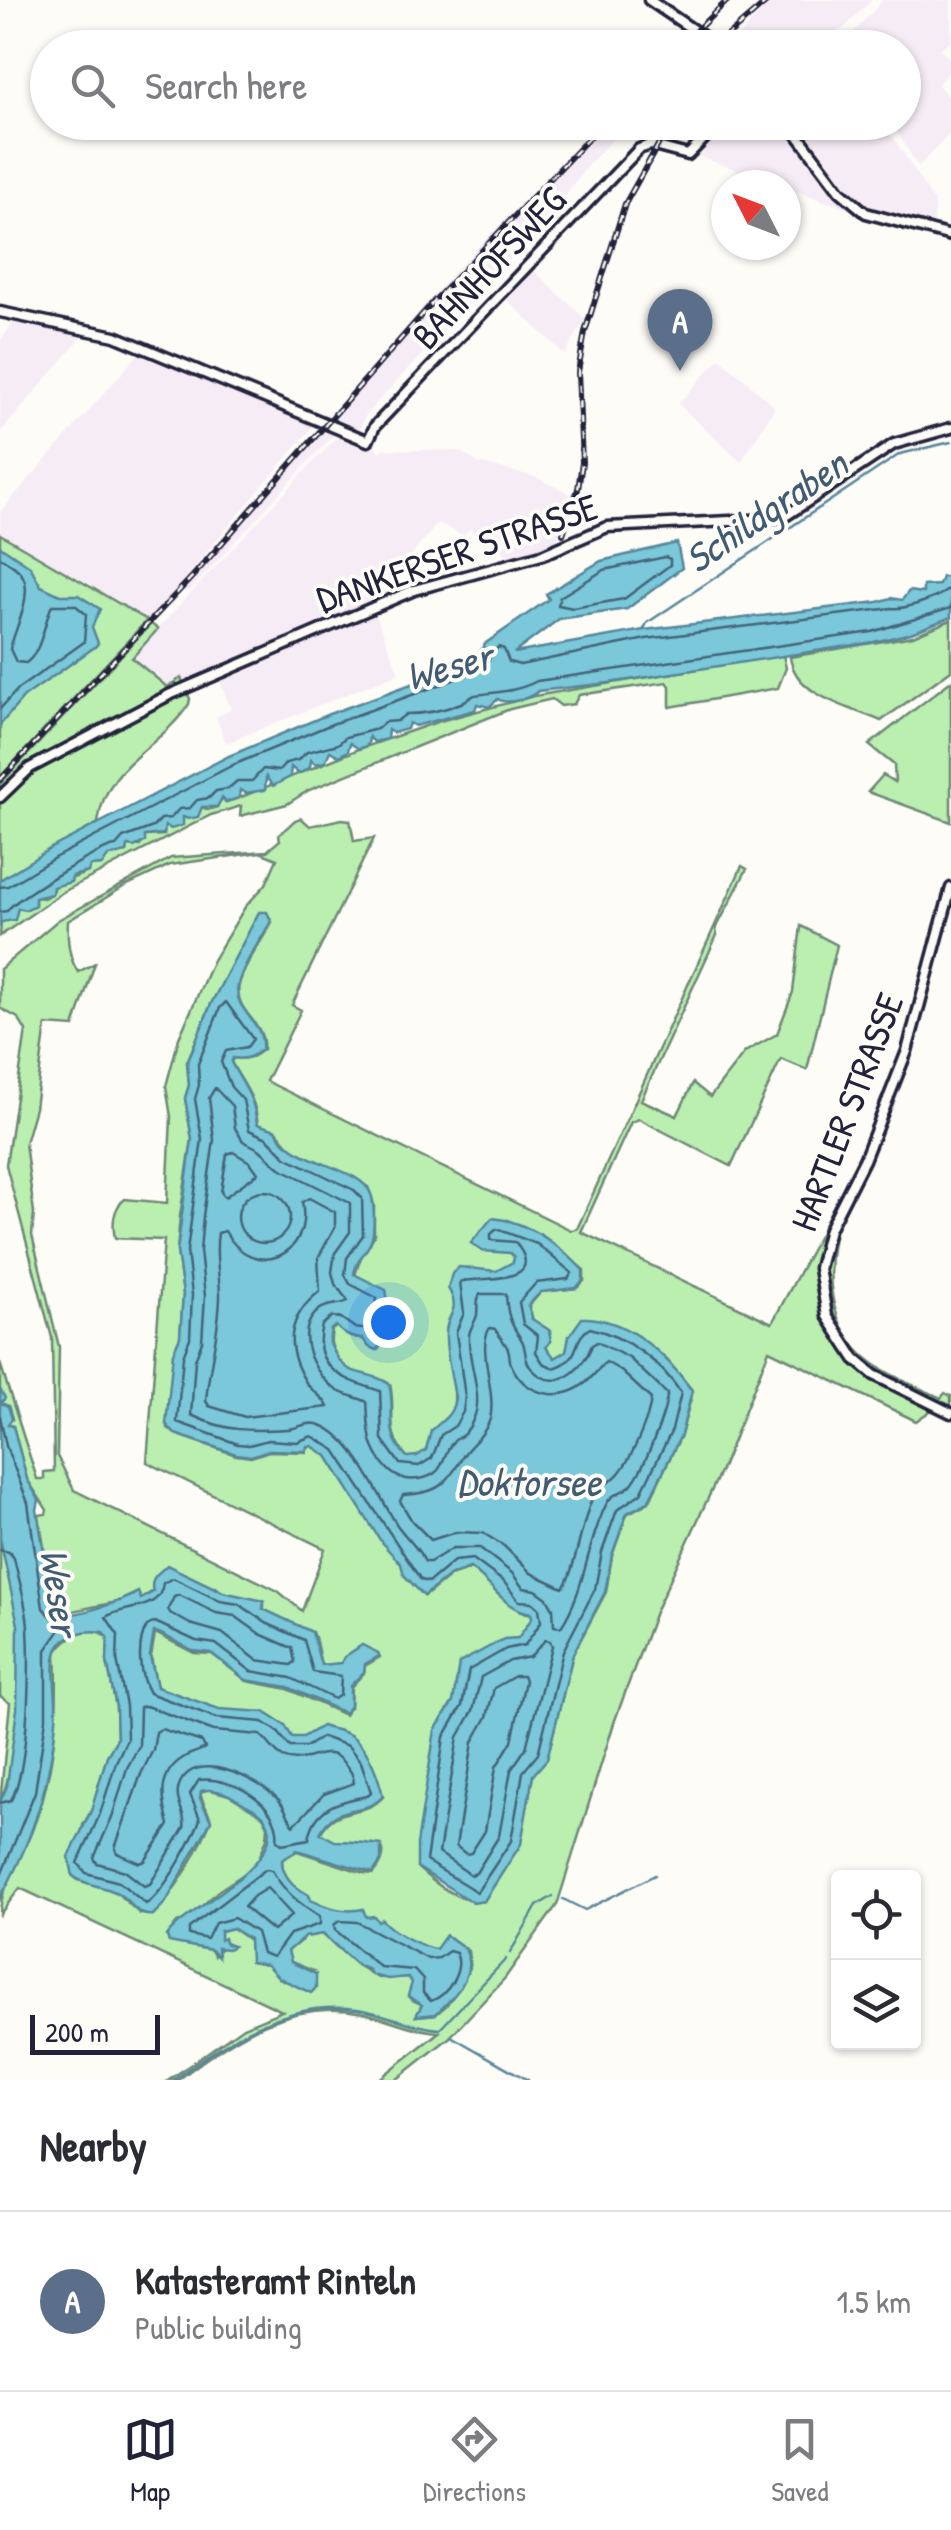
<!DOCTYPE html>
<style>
:root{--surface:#fff;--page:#f7f7f7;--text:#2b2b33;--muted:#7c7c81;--line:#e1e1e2;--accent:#22223b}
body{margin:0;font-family:"Patrick Hand",sans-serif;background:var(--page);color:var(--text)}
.controls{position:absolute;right:30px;bottom:30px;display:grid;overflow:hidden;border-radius:10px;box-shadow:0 2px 8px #0004}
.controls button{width:90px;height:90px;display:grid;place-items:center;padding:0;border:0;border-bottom:2px solid var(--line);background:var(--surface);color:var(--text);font:50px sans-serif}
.compass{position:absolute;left:711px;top:170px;width:90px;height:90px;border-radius:50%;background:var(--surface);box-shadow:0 2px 8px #0004;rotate:312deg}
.scale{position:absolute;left:30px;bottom:25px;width:130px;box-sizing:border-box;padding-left:10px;border:5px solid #22223b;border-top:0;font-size:28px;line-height:35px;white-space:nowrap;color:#22223b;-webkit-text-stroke:8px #fdfcf7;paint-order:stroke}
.you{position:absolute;left:388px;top:1322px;width:35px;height:35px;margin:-25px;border:8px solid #fff;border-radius:50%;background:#1a73e8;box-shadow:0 0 0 15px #1a73e833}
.badge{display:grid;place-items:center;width:65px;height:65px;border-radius:50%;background:var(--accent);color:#fff;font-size:32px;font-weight:700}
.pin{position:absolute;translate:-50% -82px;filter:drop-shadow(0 2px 5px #0008)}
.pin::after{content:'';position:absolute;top:52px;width:35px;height:30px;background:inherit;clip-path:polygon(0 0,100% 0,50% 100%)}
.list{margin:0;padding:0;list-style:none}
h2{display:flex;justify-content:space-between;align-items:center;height:130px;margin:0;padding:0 40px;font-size:42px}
h2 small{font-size:32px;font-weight:400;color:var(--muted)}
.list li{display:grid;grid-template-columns:65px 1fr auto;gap:30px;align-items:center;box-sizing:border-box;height:180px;padding:0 40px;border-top:2px solid var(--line)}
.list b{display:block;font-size:38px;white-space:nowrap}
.list p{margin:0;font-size:32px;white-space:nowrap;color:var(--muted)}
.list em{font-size:32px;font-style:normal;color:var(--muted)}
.icon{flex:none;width:55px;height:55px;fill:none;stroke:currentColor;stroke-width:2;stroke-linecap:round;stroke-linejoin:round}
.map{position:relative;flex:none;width:951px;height:2080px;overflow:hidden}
.search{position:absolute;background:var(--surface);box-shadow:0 2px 8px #0004;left:30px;right:30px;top:30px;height:110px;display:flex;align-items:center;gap:25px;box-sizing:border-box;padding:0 35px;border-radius:55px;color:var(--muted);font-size:38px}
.sheet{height:310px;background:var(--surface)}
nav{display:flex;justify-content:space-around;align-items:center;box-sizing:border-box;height:140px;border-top:2px solid var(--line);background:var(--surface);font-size:28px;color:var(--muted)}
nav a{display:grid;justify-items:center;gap:5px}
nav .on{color:var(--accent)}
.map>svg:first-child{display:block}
.built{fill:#f6ecf6}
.green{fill:#baefb0;stroke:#6e8876;stroke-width:2.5;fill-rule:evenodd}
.water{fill:#7ac8d9;stroke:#57869a;stroke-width:2.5}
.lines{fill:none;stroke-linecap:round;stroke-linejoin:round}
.shore{stroke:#45647a;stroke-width:2.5}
.stream{stroke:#57869a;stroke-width:2.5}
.secondary-casing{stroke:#22223b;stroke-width:15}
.secondary{stroke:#fdfcf7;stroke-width:8}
.rail-casing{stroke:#22223b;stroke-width:6}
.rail{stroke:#fdfcf7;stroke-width:2.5;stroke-dasharray:8;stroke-linecap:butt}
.labels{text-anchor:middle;stroke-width:8;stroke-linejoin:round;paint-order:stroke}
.street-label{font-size:38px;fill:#22223b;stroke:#fdfcf7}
.water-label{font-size:40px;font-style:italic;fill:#415c72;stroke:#fdfcf7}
</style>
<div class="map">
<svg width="951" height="2080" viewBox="0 0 951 2080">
<rect width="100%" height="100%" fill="#fdfcf7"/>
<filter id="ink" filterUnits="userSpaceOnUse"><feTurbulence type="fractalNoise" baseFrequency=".01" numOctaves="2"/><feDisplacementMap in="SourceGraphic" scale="20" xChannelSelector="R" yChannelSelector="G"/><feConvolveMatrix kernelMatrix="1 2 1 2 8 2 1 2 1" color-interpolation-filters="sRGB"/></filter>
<g filter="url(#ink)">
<g class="built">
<path d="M 772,0 L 872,0 L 844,28 L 827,37 L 813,36 L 776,47 L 729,47 Z"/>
<path d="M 883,0 L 951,0 L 951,40 L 940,49 L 951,60 L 951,68 L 938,84 L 951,102 L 951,132 L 918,167 L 892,123 L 904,122 L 904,48 L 835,46 L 851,35 Z"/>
<path d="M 600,123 L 628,123 L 587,166 L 545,222 L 367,413 L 357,435 L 325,421 L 454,272 Z"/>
<path d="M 725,123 L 781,123 L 850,210 L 700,157 L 699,151 Z"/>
<path d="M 796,123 L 884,123 L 935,203 L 934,223 L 932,225 L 885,214 L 858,200 Z"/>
<path d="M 530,267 L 585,319 L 565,355 L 502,295 Z"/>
<path d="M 16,318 L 84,335 L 0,433 L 0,342 Z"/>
<path d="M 142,350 L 316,423 L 183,580 L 321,427 L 336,432 L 189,592 L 183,591 L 0,784 L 0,777 L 146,620 L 0,534 L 0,512 Z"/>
<path d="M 720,358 L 775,407 L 741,462 L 678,404 Z"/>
<path d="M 337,437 L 372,445 L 381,452 L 383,449 L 460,451 L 478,463 L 535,477 L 571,494 L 555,546 L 512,558 L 470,529 L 463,535 L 438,523 L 383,590 L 387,595 L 157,694 L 131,657 Z"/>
<path d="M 374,610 L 399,673 L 226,743 L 216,717 L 231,710 L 217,674 Z"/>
</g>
<g class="green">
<path d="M 0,534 L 147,620 L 0,777 Z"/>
<path d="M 951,620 L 951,670 L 881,721 C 850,707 795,696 790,657 L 913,636 Z"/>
<path d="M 151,624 L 158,629 L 132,658 L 167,687 L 181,678 L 190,699 L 189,704 C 159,750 105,762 98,823 L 0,880 L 0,784 Z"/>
<path d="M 783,655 L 786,668 L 778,688 L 670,707 L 670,686 L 667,682 L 579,695 L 574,704 L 561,706 L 552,699 L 510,709 L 309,790 L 287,804 L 240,816 L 241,806 L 211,815 L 63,892 L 0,936 L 1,922 L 18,908 L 25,910 L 35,905 L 35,897 L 44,898 L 53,892 L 53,886 L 88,872 L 90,865 L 102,865 L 108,855 L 127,852 L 128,845 L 140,846 L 145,836 L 164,835 L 165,826 L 202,807 L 208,810 L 217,807 L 221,798 L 226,802 L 239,798 L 359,749 L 440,721 L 534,696 Z"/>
<path d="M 951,681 L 951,822 L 868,792 L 883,775 L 895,782 L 894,765 L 869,745 Z"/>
<path d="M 301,818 L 310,826 L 342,819 L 350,820 L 354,841 L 374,838 L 292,1005 L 301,1010 L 266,1081 L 571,1230 L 577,1229 L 742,866 L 747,869 L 716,929 L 717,935 L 641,1100 L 677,1116 L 693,1083 L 710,1097 L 745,1052 L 777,1034 L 793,992 L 801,926 L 837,945 L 807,1070 L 781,1059 L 731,1166 L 639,1119 L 631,1122 L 581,1232 L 772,1323 L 828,1219 L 837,1224 C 824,1273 827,1328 871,1362 C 891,1377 918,1387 941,1398 L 945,1393 L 951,1396 L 951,1417 L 933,1409 L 916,1421 L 769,1350 L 722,1468 L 655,1612 L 615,1720 L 557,1905 L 505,1978 L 449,2038 L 396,2080 L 378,2080 L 439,2032 C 414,2031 388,2018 363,2013 C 291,1998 232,2037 178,2080 L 169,2080 L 243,2027 L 282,2011 L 20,1888 L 0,1914 C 0,1885 23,1856 33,1828 C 55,1772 59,1711 56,1652 C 68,1635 90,1623 108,1637 L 107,1661 L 116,1707 L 117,1739 L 107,1756 L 91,1811 L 83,1825 L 73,1876 L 78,1880 L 115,1891 L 140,1914 L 153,1915 C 177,1889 199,1852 211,1819 L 200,1794 L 207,1789 L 229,1795 L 263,1816 L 268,1826 L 267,1838 L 256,1866 L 218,1891 L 193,1915 L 177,1923 L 167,1936 L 169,1942 L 211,1950 L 214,1956 L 225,1943 L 220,1941 L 220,1931 L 232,1928 L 249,1940 L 251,1962 L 267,1965 L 284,1981 L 313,1971 L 291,1962 L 288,1951 L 305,1937 L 322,1934 L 357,1965 L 378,1978 L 407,1977 L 413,1982 L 409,1993 L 412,2000 L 422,2004 L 416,2016 L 436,2014 L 446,2006 L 470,1968 L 468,1951 L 451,1938 L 437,1951 L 425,1949 L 366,1918 L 363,1911 L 329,1911 L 311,1902 L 310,1897 C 296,1890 282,1877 282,1860 L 297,1851 L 364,1873 L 373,1874 C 380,1867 386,1856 382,1847 L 335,1843 L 320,1834 C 338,1802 363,1819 383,1797 L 371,1761 L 312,1734 L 303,1739 L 292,1738 L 285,1726 L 219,1710 L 157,1688 L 151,1657 L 155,1633 L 194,1653 L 212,1654 L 247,1681 L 288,1689 L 344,1715 L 350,1707 L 351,1687 L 364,1673 L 365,1666 L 380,1657 L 378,1653 L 342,1665 L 321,1665 L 315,1637 L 264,1611 L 264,1603 L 223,1593 L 216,1587 L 153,1591 L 141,1599 L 136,1593 L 117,1602 L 63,1613 L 53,1606 L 39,1515 L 46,1514 L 47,1510 L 27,1479 L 13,1426 L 8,1424 L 12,1419 L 8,1406 L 0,1403 L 0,1363 L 37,1479 L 44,1479 L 44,1472 L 54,1471 L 52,1338 L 6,1165 L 26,1031 L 18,1018 L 0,1008 L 0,969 L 58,920 L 171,858 L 267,851 L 280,840 L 279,835 L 295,820 ZM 260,852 L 277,859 L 266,884 L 245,907 L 213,960 L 179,1038 L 166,1086 L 171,1117 L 167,1203 L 125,1199 C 113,1208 112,1224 115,1238 L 164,1240 L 147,1462 L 325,1549 L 302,1611 L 278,1591 L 74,1490 L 57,1456 L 59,1347 L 32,1235 L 34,1213 L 25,1143 L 35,1108 L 46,1025 L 74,1027 L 95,963 L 78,972 C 68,957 67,939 68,921 L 125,886 L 170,865 ZM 259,913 L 267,913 L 272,922 C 262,941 244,965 239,985 C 233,1012 267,1023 263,1049 C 253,1058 246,1060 233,1058 L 231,1062 C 244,1086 255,1096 258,1125 L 276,1130 L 292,1149 L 368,1187 L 374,1205 L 374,1236 L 362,1254 L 355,1275 L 386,1291 C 391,1308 385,1318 387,1336 L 378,1350 L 370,1347 L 364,1339 C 352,1339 345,1336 337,1326 L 332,1330 C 330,1341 330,1344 335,1353 C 351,1383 368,1369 390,1384 C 397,1415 383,1431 408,1458 L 417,1457 L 427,1451 L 454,1410 L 455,1300 L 515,1263 L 508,1220 L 543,1236 L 584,1270 L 584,1281 L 577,1288 L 541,1292 L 529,1306 L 533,1320 L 550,1331 L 551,1341 L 546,1347 L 554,1358 L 566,1351 L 569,1340 L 631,1332 L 667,1360 L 693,1391 L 681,1435 L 649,1502 L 627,1514 L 612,1556 L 606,1592 L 573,1654 L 547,1759 L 533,1775 L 520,1844 L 484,1901 C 462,1905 433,1882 418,1868 L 453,1703 L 519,1639 L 533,1619 L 532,1614 C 504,1610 495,1585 471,1569 L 450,1576 L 425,1596 L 405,1576 L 402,1564 L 328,1456 L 312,1446 L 308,1447 L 306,1452 L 269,1451 L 251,1457 L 236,1455 L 175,1434 L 168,1428 L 173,1353 L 180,1337 L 183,1294 L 177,1251 L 180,1216 L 192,1139 L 185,1098 L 189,1085 L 187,1062 L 211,1004 Z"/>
<path d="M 0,1538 C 6,1566 14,1595 18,1623 C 23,1667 18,1762 0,1802 L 10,1703 L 0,1696 Z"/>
</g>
<g class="water">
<path d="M 677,543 L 682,568 L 627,609 L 559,619 L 514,653 L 644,630 L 878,602 L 891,598 L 902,600 L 909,591 L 923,593 L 923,586 L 939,585 L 942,577 L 951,577 L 951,617 L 911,633 L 874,642 L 609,683 L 538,691 C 530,699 506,705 498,699 L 489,707 L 477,704 L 475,710 L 415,726 L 409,723 L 407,729 L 393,733 L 388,730 L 387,739 L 374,742 L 369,737 L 368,745 L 359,749 L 350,743 L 348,751 L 339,756 L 330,751 L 325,762 L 315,764 L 311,760 L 310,767 L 299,774 L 291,767 L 290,777 L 273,786 L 266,777 L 265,790 L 246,793 L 240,790 L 239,798 L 226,802 L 222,798 L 217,807 L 202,807 L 198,817 L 188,819 L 183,817 L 183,825 L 171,829 L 165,826 L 164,834 L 145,836 L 145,842 L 134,847 L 128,846 L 127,852 L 108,856 L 102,865 L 90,866 L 88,872 L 72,876 L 71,882 L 53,887 L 52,894 L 35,898 L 35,905 L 25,910 L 18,908 L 15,920 L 1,922 L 0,928 L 0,880 L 51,848 L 229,756 L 329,714 L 472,662 L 486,643 L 549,599 L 546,594 L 601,561 Z"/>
<path d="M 0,546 L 30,566 L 41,586 L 60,595 L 78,595 L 100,609 L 92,627 L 98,643 L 96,646 L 24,697 L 0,725 Z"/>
<path d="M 259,912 L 267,912 L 271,921 C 261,940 243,964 238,985 C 232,1011 266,1022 262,1049 C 252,1057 246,1060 233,1058 L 231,1062 C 244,1088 253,1093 257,1124 L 276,1130 C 289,1163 361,1166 371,1194 C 375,1205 374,1221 373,1233 C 372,1249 356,1257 354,1274 L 386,1290 C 390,1307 384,1317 386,1335 L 377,1350 L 369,1347 L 363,1339 C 351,1338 344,1335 336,1326 L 331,1329 C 329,1341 329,1343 334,1352 C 350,1381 367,1368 389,1384 C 397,1414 382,1431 407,1457 L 417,1456 L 426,1450 L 431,1431 C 443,1419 452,1417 455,1398 C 452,1377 445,1354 446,1333 C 446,1313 462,1312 448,1288 L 452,1274 L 459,1267 L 496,1271 L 513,1262 L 514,1257 L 510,1253 L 482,1251 L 471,1243 L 492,1218 C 528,1221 559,1245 583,1270 L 583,1280 L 576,1288 L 541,1292 L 528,1305 L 532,1319 L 549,1330 L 551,1341 L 546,1347 L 555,1358 L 566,1351 L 569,1336 L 582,1318 C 627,1317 668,1356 692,1391 L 681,1435 L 648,1502 L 627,1513 L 612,1555 L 605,1592 L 573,1654 L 547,1759 L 533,1775 L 521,1844 L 484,1901 L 473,1903 L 417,1867 L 417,1844 L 435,1730 L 453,1702 L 459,1663 L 504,1639 L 518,1638 L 532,1618 L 531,1613 C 504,1609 493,1584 470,1568 L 450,1575 L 424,1596 L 404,1575 L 401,1564 L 382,1543 L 327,1456 L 312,1446 L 307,1446 L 306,1451 L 269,1450 L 251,1456 L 236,1454 L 175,1434 L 166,1424 L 173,1353 L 180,1337 L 183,1294 L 177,1251 L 192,1139 L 185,1098 L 189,1085 L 187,1063 L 211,1004 Z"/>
<path d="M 0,1389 L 5,1398 L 1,1403 L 8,1406 L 12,1419 L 8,1424 L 13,1426 L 27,1479 L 39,1500 L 37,1510 L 53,1606 C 57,1609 62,1613 67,1614 C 81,1615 127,1600 138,1592 L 141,1599 L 153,1592 C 149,1576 159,1574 167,1565 L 223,1592 L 264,1601 L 263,1609 L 312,1632 L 321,1665 L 341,1663 L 344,1657 L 362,1645 L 378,1653 L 379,1656 L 365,1664 L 364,1672 L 350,1686 L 350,1706 L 344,1713 L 288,1687 L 246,1680 L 211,1653 L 194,1651 L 159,1633 L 154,1632 L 150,1656 L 157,1687 L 219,1709 L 264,1712 L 285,1725 L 292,1737 L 303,1737 L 322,1726 C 332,1730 344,1730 353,1737 C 369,1750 378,1775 383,1796 C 363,1818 338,1800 320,1833 L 335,1841 C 348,1841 365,1843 381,1845 L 381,1861 L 373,1873 L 297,1850 L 282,1859 C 281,1876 296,1888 309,1895 L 310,1900 C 329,1908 344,1913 363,1909 L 366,1917 L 374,1916 L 378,1921 L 382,1919 C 388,1930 424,1948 436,1949 L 446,1935 L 465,1948 C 477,1975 455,1996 436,2014 L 416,2016 L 422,2005 L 408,1996 L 412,1982 L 407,1977 L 388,1979 L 371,1975 L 369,1970 L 357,1965 L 323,1934 L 305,1937 L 288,1951 L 291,1962 L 316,1974 L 316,1988 L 311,1993 L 279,1978 L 267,1965 L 250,1962 L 249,1939 L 232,1928 L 220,1931 L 220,1940 L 224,1938 L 225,1943 L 233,1946 L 228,1949 L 217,1948 L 218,1957 L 211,1950 L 169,1942 L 167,1936 C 183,1909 296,1860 264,1817 C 258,1809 246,1806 238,1800 C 227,1793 213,1788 201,1791 L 200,1798 L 211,1821 L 166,1902 L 153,1915 C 136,1917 132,1902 119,1894 C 105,1885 87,1887 73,1876 L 69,1857 L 91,1811 L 107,1756 L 117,1739 L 116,1707 L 107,1661 L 108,1637 L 104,1632 C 88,1630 63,1632 57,1651 C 51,1667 58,1702 56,1721 C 50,1784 32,1843 0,1898 L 0,1802 L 7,1786 L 17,1709 L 18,1625 L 0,1538 Z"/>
</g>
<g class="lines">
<g class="shore">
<path d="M 0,557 C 6,561 15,566 20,572 C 36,590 15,628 10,649 L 16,662 L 26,663 C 42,652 44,622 52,605 L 75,605 L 86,614 L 84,642 L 18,689 L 0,709"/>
<path d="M 665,557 L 670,559 L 670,565 L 624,599 L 573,608 L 558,605 L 560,597 L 604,570 Z"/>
<path d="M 0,887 L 8,886 L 56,857 L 233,765 L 332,724 L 467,675 L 486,663 L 498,647 L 504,649 L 509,662 L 520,665 L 646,639 L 892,608 C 905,610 942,597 951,587"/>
<path d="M 0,912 L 7,911 C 14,899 101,847 116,846 L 123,838 L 153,827 L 161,819 L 171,818 L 179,809 L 190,808 L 197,800 L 209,798 L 216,791 L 228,789 L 237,781 L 252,781 L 263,769 L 279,771 L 286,763 L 298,760 L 307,752 L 338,744 L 346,737 L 377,729 L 385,722 L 397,721 L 406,714 C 425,714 442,711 461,703 C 463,702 474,695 475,695 C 496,692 516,692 537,681 L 872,632 L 951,608"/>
<path d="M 226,1002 L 253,1039 L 247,1047 L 226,1051 L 221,1062 L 231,1087 L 243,1100 L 249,1130 L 267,1138 L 286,1157 L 354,1190 L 362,1198 L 363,1235 L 347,1258 L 345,1275 L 350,1284 L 377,1298 L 373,1326 L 369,1330 L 355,1328 L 341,1318 L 332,1317 L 322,1325 C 310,1370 347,1380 380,1391 L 382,1439 L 400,1464 L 419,1466 L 432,1458 L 441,1435 L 455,1426 L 463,1412 L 465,1397 L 456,1332 L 464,1313 L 460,1282 C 474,1276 552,1287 515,1242 L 491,1240 L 491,1234 L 497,1229 L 537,1244 L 572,1273 L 568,1279 L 536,1283 L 519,1302 L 523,1324 L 538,1336 L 536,1352 L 543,1363 L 554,1368 C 583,1359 571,1339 590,1328 C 627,1337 660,1361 681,1393 L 672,1430 L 641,1493 L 617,1510 L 602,1552 L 595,1589 L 563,1651 L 538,1754 L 523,1772 L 511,1841 L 477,1892 L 426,1861 L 444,1737 L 462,1706 L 469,1670 L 506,1649 L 525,1645 L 541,1622 L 539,1608 L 532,1602 L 519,1601 L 504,1582 L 473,1559 L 454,1561 L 429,1582 L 421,1580 L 335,1450 L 312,1436 L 297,1442 L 268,1440 L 249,1445 L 238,1444 L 177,1422 L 183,1356 L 190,1338 L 192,1295 L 187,1251 L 202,1139 L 195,1099 L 199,1085 L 198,1064 L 220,1008 Z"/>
<path d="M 215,1088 L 232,1106 L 235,1128 L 243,1141 L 259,1149 L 280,1168 L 350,1203 L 350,1232 L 335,1253 L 332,1272 L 335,1284 L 348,1301 C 339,1306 328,1303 319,1310 C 291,1332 314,1376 338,1391 C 347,1396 358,1397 367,1402 C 369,1426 367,1446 385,1466 C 394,1477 404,1481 419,1479 C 448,1474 440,1456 453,1442 C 456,1438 462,1437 465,1433 C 491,1403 467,1369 469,1336 C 469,1329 475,1323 477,1315 C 478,1306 476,1301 480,1294 L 506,1294 C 507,1314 510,1323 521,1339 C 527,1347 523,1359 531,1368 C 555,1395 583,1370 592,1345 L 597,1342 L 629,1358 L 667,1394 C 667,1411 642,1474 630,1486 C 621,1494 611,1493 606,1505 C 586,1545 586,1589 561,1627 L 554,1626 L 553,1608 L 547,1598 L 536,1590 L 523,1588 L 512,1573 L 480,1548 L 453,1548 L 430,1562 L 425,1562 C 418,1547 406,1538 397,1525 C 378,1496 353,1433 317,1424 C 306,1421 298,1429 288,1429 C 249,1431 227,1432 191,1415 L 195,1360 L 202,1341 L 205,1296 L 200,1251 L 203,1216 L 214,1140 L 209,1098 Z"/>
<path d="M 233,1152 L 250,1162 L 258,1173 L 225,1197 L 221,1192 L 227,1154 Z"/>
<circle cx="264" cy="1217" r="26"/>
<path d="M 309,1198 L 335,1212 L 335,1227 L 318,1258 L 320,1291 C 286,1318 284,1348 307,1384 C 314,1393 324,1397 328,1407 L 245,1417 L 209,1406 L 206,1401 C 209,1366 219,1333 220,1297 C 220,1275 214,1255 218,1233 L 225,1231 C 253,1282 313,1257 302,1202 Z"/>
<path d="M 490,1328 L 495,1329 C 499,1336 505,1342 508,1349 C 510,1354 509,1360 511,1364 C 524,1395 559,1403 584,1384 C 593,1378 598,1368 606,1362 L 620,1370 L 651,1399 C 649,1419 632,1457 620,1472 C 612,1483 599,1485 592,1499 C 582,1521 574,1575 563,1588 L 531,1573 L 504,1546 L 483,1533 L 456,1532 L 431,1540 L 412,1521 L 400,1501 L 403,1495 C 438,1493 447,1485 463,1456 C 471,1443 485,1436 490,1419 C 497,1392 476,1346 490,1328 Z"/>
<path d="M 0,1416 L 6,1446 L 28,1503 L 43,1608 L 62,1627 L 46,1650 L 46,1719 L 35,1792 L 0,1878"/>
<path d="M 0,1550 L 9,1552 L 14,1558 C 19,1581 27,1605 28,1628 C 30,1665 29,1770 11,1800 L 0,1803"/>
<path d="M 173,1578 L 220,1601 L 239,1604 L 266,1623 L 304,1640 L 313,1672 L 341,1676 L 340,1695 L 334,1699 L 291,1678 L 251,1671 L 216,1644 L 196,1641 L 155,1622 L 147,1626 C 136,1644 139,1676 149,1693 L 217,1718 L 263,1722 L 277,1731 L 290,1747 L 306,1747 L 322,1737 L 348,1746 L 361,1762 L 371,1792 L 367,1796 C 339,1801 314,1807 309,1839 L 282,1844 L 277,1840 C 282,1804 231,1776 199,1780 L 190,1794 L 200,1819 C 193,1840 163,1894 146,1904 L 119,1882 L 86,1873 L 78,1863 L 100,1814 L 116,1762 L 127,1739 L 126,1706 L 117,1660 L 118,1635 L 106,1617 C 126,1604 160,1613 163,1583 Z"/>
<path d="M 179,1595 L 216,1613 L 235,1616 L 260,1634 L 292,1648 L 295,1662 L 291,1665 L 257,1660 L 222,1633 L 190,1624 L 170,1613 L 168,1609 L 174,1597 Z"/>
<path d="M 545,1640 L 550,1641 L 552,1646 L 526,1748 L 511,1770 L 499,1836 L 476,1873 L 471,1875 L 439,1853 L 458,1737 L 473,1711 L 481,1677 L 510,1661 L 530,1657 Z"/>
<path d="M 515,1676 L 523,1676 L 525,1681 L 512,1741 L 496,1767 L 485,1831 L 471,1853 L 466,1854 L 456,1846 L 473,1742 L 487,1717 L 494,1688 Z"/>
<path d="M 146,1706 L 214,1731 L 260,1735 C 269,1741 273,1752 283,1757 C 306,1768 326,1741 343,1762 C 350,1770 353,1773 354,1783 L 324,1794 L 294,1825 C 288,1818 285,1806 278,1799 C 259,1780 197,1748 180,1783 C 172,1800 187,1812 184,1828 L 150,1884 L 144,1886 L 125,1871 L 97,1863 L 94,1858 L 112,1817 L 127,1768 L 139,1746 L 140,1707 Z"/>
<path d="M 161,1729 L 202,1742 L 205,1748 C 198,1752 190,1753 183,1758 C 157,1774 162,1800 169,1825 L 145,1861 L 140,1863 L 117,1853 L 115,1848 L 141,1774 L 153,1750 L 156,1732 Z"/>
<path d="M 266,1869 L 272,1870 C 283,1891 300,1905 320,1916 L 320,1924 L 290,1934 L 273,1957 L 262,1953 L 256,1932 L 234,1918 L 215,1923 L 207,1939 L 189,1935 L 189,1928 Z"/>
<path d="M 267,1888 L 292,1915 L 273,1931 L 244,1907 L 254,1896 Z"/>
<path d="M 339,1921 L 357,1922 L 428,1959 L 439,1958 L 449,1951 L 456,1953 C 464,1970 448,1995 431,2001 L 423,1993 L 423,1980 L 414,1970 L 380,1967 L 335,1930 L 334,1925 Z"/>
</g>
<g class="stream">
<path d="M 644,629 L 647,623 L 900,454 L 951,442"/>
<path d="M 563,1899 L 585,1910 L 655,1875"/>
<path d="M 510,1953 L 537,1906 L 553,1896"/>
<path d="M 451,2036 L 528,2080"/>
<path d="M 174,2080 C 229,2038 285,2000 357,2009 C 385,2013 411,2027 440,2029 L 506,1959"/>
</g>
<g class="secondary-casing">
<g id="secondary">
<path d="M 649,0 L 720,48"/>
<path d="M 788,122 L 840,191 L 866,213 L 951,236"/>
<path d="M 0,312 L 115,336 L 368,441 L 375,426 L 639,149 L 650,145 L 688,155 L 721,122"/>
<path d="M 0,797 L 30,768 L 169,695 L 414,590 L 542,555 L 607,527 L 771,519 L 787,515 L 894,444 L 951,428"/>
<path d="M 951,888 L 907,1051 L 864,1160 L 829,1229 L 819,1268 L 827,1316 L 855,1359 L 874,1375 L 951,1413"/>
</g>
</g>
<use href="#secondary" class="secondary"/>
<g class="rail-casing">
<g id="rail">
<path d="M 725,38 L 769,0"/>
<path d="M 678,48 L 728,0"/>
<path d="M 563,534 L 578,489 L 582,463 L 578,372 L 585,332 L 625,204 L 671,122"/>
<path d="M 0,780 L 193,576 L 435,300 L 604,122"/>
</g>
</g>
<use href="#rail" class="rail"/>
</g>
</g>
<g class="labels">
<g class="street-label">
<text transform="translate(489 268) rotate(-47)" y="13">BAHNHOFSWEG</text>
<text transform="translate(457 553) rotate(-19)" y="13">DANKERSER STRASSE</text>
<text transform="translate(847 1112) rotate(-69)" y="13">HARTLER STRASSE</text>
</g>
<g class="water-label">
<text transform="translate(766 511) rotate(-34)" y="14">Schildgraben</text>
<text transform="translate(449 666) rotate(-15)" y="14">Weser</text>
<text x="529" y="1496">Doktorsee</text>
<text transform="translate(60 1592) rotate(82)" y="14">Weser</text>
</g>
</g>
</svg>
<div class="controls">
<button><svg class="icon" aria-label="locate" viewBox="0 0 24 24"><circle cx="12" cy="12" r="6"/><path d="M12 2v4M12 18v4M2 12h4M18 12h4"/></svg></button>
<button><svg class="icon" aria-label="layers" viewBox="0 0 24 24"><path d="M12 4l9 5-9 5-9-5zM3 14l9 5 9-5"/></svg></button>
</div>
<svg class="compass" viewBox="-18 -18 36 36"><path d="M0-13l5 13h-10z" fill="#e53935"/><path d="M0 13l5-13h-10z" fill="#7c7c81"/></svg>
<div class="scale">200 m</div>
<div class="you"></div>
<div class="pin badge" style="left:680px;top:371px;background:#5c6f8a">A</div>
<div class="search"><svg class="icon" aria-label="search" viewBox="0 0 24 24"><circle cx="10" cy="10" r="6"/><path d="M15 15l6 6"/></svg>Search here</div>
</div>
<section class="sheet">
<h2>Nearby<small></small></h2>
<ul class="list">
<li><span class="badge" style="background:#5c6f8a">A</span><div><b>Katasteramt Rinteln</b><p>Public building</p></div><em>1.5 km</em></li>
</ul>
</section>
<nav>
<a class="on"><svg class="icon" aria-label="map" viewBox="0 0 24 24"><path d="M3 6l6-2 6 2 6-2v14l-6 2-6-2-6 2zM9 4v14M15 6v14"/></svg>Map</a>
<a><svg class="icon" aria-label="directions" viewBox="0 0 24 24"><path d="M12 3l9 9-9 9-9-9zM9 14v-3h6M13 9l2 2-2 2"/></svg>Directions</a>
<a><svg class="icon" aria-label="saved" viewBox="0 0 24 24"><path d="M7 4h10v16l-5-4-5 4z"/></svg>Saved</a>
</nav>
